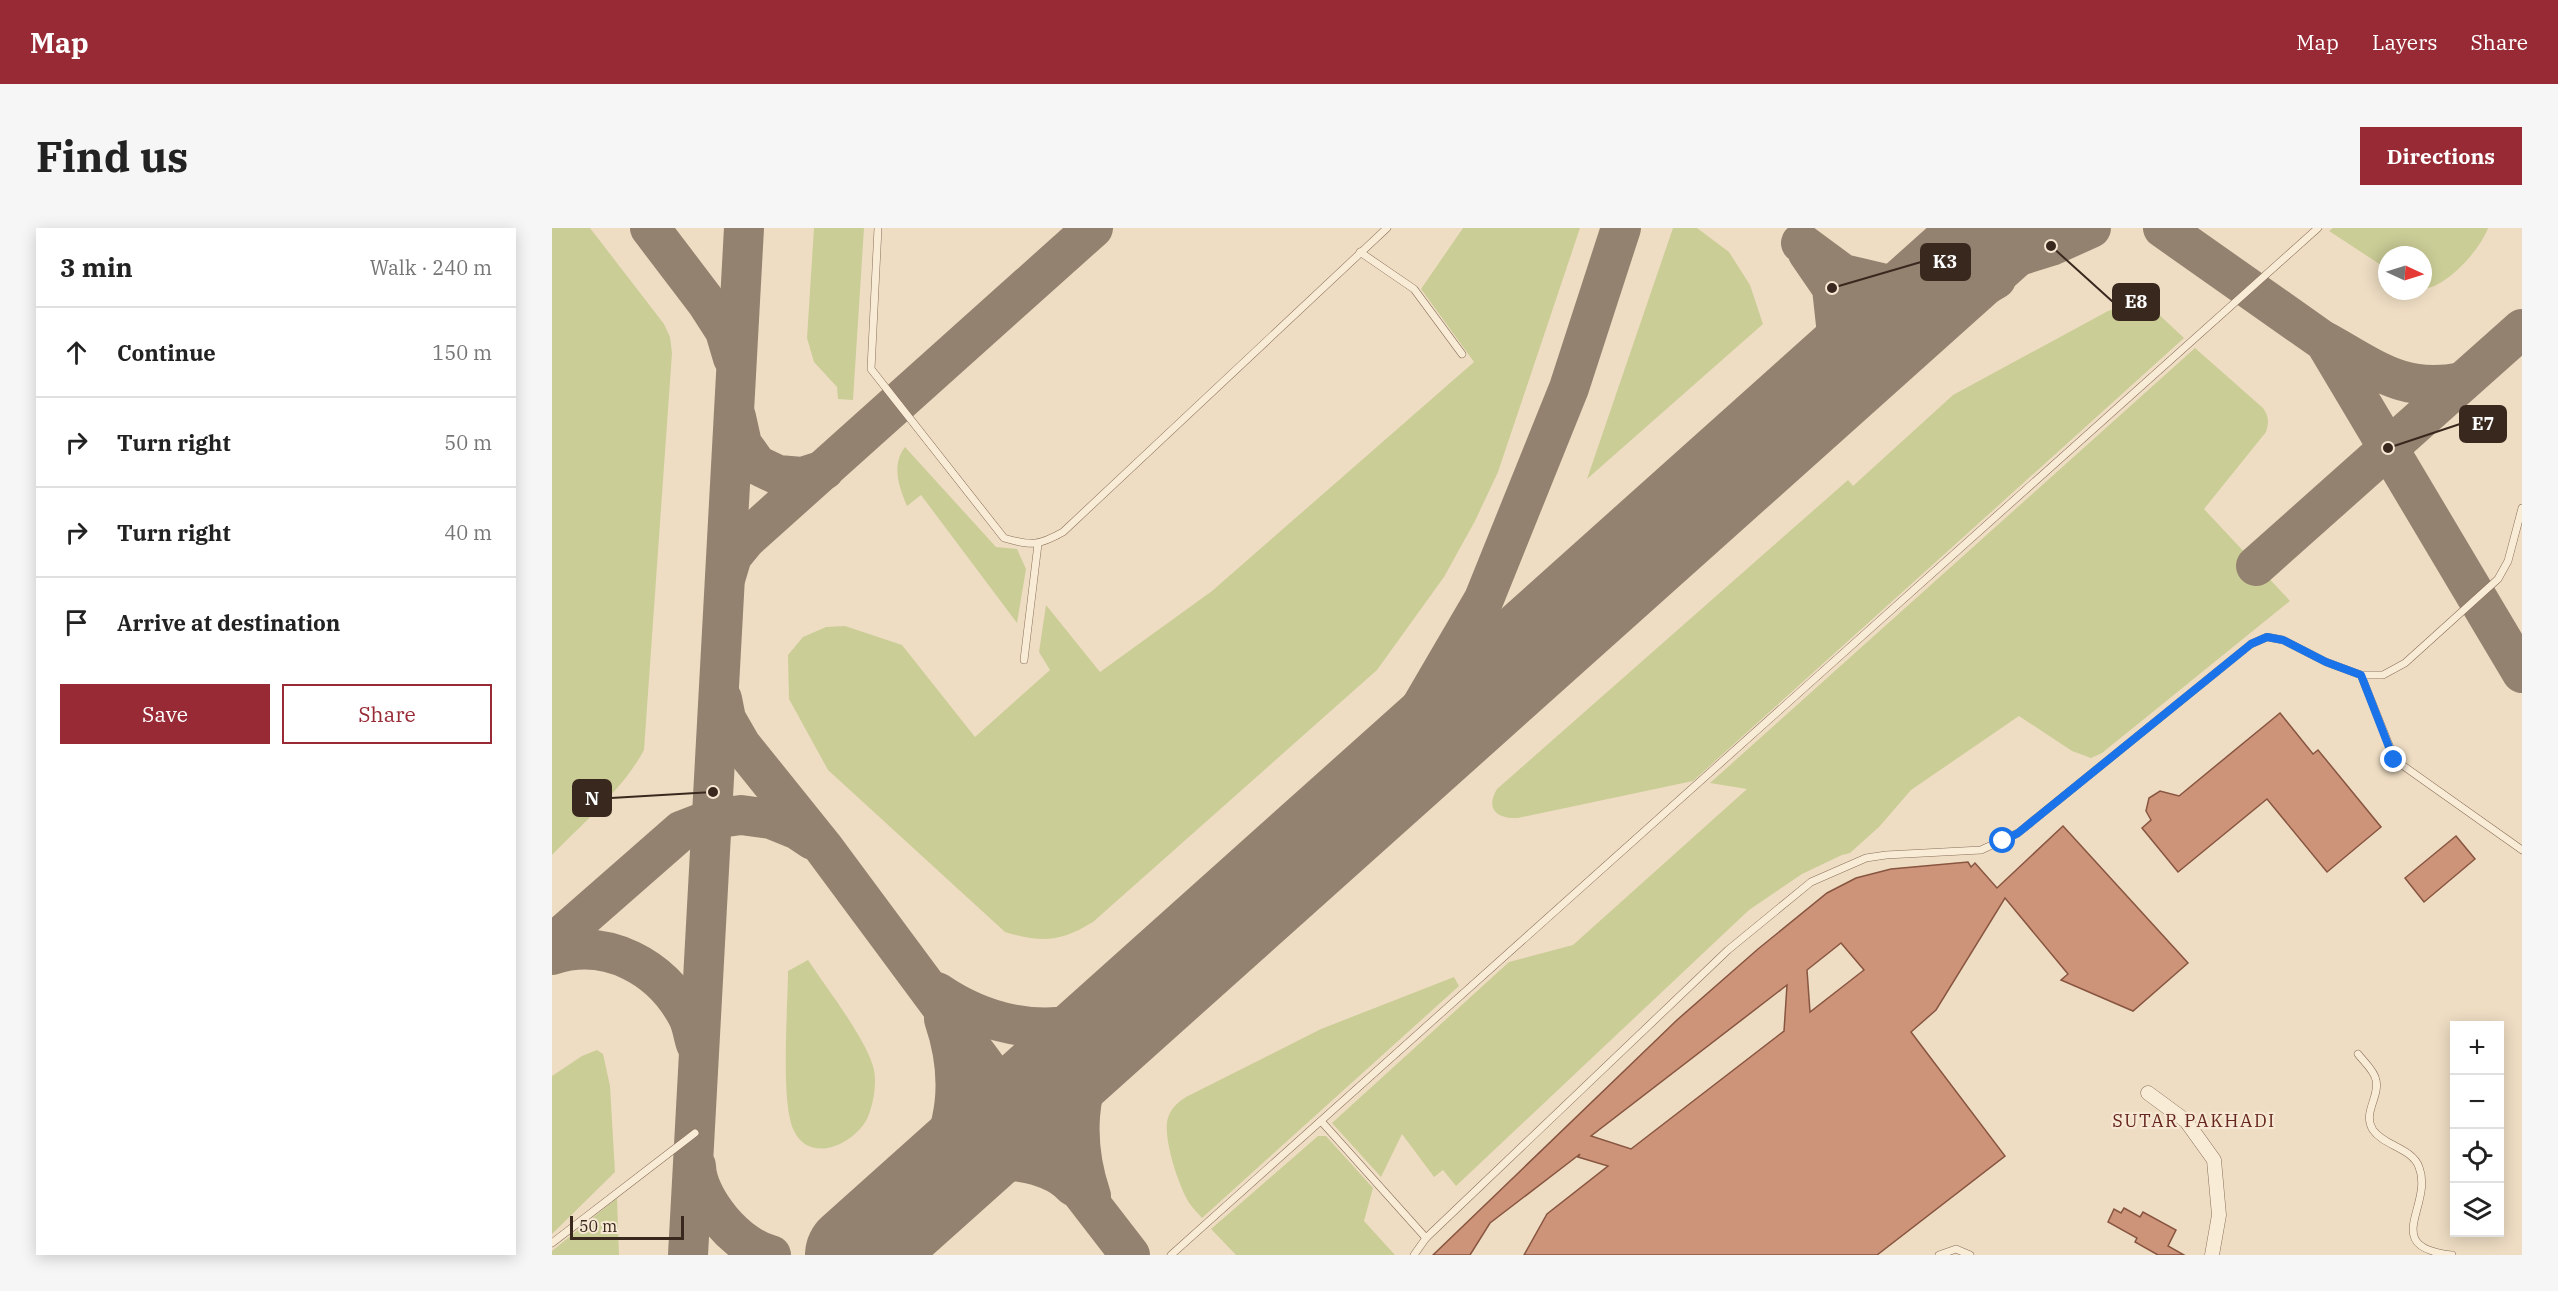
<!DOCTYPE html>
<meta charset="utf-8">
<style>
:root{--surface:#fff;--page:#f6f6f6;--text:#222;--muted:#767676;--line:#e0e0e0;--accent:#982a35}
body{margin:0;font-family:"IBM Plex Serif",serif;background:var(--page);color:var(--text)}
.controls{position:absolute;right:18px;bottom:18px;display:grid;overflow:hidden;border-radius:0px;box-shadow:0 3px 15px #0003}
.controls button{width:54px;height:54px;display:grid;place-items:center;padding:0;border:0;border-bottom:2px solid var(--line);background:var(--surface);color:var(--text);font:30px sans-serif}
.compass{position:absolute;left:1826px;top:18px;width:54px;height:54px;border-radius:50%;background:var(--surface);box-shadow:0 3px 15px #0003;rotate:94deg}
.scale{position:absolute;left:18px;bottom:15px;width:114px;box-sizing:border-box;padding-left:6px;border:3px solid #39281e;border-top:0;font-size:16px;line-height:21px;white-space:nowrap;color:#39281e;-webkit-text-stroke:4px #f6e8d3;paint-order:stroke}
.stop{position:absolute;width:18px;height:18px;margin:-14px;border:4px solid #1a73e8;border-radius:50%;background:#fff}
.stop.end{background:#1a73e8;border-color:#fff;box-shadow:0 2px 6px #0008}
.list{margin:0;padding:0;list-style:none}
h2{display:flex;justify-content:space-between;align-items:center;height:78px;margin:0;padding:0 24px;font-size:26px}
h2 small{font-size:20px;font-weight:400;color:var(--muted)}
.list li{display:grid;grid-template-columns:39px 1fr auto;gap:18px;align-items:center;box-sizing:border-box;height:90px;padding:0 24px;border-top:2px solid var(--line)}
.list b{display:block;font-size:22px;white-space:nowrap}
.list em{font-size:20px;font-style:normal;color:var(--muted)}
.actions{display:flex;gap:12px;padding:18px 24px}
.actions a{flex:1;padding:14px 0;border:2px solid var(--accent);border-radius:0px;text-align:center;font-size:21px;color:var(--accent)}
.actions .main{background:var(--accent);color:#fff}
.icon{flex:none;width:33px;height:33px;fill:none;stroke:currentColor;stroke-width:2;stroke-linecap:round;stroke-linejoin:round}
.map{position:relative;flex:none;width:1970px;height:1027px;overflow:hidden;border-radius:0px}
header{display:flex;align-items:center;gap:36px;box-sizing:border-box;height:84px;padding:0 30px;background:var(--accent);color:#fff}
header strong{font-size:28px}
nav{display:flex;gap:33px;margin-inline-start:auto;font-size:21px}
.intro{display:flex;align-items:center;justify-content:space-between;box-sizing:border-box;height:144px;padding:0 36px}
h1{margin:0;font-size:42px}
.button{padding:15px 27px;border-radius:0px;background:var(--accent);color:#fff;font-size:21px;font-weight:700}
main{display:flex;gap:36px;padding:0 36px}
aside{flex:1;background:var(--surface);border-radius:0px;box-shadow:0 3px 15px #0003}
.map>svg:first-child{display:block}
.green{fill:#cbcd97}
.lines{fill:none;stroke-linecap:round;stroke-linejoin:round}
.taxiway{stroke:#948270;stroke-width:40}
.runway{stroke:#948270;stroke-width:102}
.building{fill:#cd9479;stroke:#885540;stroke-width:1.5;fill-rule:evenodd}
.service-casing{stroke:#896e5a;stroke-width:8}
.minor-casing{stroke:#896e5a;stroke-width:15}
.service{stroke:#f9ecd7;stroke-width:7}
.minor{stroke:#f9ecd7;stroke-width:14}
.route{stroke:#1a73e8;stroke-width:8}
.labels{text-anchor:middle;stroke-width:4.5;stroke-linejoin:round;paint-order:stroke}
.neighbourhood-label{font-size:18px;letter-spacing:1.5px;fill:#66261d;stroke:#f6e8d3}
.leader{fill:none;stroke:#39281e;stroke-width:2}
.callout-dot{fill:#39281e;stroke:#f6e8d3;stroke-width:2}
.callout{fill:#39281e;stroke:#39281e;stroke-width:2}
.callout-label{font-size:18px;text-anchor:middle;font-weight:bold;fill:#fff}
</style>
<header>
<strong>Map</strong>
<nav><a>Map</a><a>Layers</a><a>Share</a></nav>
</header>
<div class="intro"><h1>Find us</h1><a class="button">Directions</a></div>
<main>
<aside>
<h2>3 min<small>Walk · 240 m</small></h2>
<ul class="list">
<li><svg class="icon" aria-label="ahead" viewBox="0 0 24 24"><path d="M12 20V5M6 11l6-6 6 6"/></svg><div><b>Continue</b></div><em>150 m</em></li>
<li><svg class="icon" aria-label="right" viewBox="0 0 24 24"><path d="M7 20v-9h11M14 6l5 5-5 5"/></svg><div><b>Turn right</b></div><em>50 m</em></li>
<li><svg class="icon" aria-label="right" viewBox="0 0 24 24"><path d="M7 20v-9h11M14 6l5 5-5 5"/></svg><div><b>Turn right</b></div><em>40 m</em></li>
<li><svg class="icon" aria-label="arrive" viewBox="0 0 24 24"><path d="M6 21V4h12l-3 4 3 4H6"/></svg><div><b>Arrive at destination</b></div></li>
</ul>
<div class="actions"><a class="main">Save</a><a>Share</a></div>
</aside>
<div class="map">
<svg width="1970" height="1027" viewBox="0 0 1970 1027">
<rect width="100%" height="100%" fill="#eeddc3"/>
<g class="green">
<path d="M 0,0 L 38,0 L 112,96 L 118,109 L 120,125 L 92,522 C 72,560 30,596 0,627 Z"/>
<path d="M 262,0 L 312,0 L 301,172 L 286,171 L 285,159 L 262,134 L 255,110 Z"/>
<path d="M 911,0 L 1028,0 L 946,244 L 923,293 L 892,349 L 825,442 L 541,694 C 508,714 490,715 453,704 L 276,542 L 237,471 L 236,427 L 251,409 L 274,399 L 293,398 L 350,417 L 423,509 L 498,442 L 487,424 L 494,377 L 548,444 L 660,363 L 922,134 L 869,61 Z"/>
<path d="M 1121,0 L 1145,0 L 1177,24 L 1198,57 L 1211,96 L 1035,251 Z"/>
<path d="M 1781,0 L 1936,0 C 1928,22 1895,59 1871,61 L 1871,27 L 1835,27 L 1835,41 L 1777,3 Z"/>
<path d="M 1591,75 L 1600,80 L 1632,110 L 1141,553 L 966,590 C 945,591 933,581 945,561 L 1296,252 L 1301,258 L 1401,167 L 1556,83 L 1577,76 Z"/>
<path d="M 1643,120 L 1711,180 C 1717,188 1717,194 1714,204 L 1652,281 L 1738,373 L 1550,525 L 1539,530 L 1520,523 L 1467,488 L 1359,562 L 1327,599 L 1298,625 L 1290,627 L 1250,646 L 1197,682 L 904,958 L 891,942 L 882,949 L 850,906 L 829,949 L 780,895 L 957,734 L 1021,717 L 1195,561 L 1158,555 Z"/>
<path d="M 353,219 L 444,319 L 465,321 L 474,341 L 465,395 L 369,267 L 355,278 C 347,259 339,237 353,219 Z"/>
<path d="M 256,732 C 273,758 316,813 322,842 C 325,857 321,878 315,891 C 301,917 258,936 242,903 C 228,875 236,778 236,743 Z"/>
<path d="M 902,749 L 907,758 L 650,990 C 646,985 641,981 638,976 C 627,960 610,908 616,890 C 619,880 626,874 634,869 L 769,801 Z"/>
<path d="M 45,822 L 51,826 L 58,858 L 63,944 L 0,1006 L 0,848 L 30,828 Z"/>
<path d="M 766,908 L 774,908 L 821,960 L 812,993 L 843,1027 L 684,1027 L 659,1001 Z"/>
<path d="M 65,970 L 67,1027 L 0,1027 L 0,1023 Z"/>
</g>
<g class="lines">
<g class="taxiway">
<path d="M 98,0 L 155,75 L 173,103 L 181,130"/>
<path d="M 1611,0 L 1773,114 L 1970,445"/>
<path d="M 1434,14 L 1439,0"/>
<path d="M 1249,15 L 1291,46 L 1342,58 L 1395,50 L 1499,18 L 1539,0"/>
<path d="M 1256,25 L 1280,60 L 1286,115 L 1265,166"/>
<path d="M 1774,114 C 1823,141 1851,166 1910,154"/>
<path d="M 1265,166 L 1345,109 L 1444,51"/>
<path d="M 184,189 L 190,216 L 205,237 L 226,247 L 250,249 L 272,242"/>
<path d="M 1704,338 L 1970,101"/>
<path d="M 174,348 L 180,328 L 194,311 L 541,0"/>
<path d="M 170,471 L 174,491 L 189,517 L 271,619 L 466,882 L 578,1027"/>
<path d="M 817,568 L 932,371 L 1017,160 L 1069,0"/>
<path d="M 0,716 L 129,603 L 160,591 L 189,587 L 219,591 L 246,602 L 261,612"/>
<path d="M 0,727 C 55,709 110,739 136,789 C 140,797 141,807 144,816"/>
<path d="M 385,764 C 432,796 487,809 543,792 C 557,788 569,781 582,776"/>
<path d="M 144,938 C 145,972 186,1020 219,1027"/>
<path d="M 379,959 C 402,898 414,856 392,791"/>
<path d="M 379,959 C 389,953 400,942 410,938 C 441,926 498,933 521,958"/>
<path d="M 539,968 C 521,915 523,858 554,809 C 562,797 575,786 585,775"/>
<path d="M 136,1027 L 192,0"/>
<path d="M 292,1027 L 322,1011"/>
</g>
<path class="runway" d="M 304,1027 L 1451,0"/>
</g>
<g class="building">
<path d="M 1728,485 L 1761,526 L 1766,522 L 1829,599 L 1775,644 L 1715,571 L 1626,644 L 1590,600 L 1599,592 L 1594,583 L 1597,570 L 1608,563 L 1627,568 Z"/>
<path d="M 1511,598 L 1636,735 L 1581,783 L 1509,752 L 1516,746 L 1453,670 L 1384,782 L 1359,804 L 1453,928 L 1325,1027 L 972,1027 L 995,986 L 1056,938 L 1026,929 L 1028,926 L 938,995 L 918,1027 L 881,1027 L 1125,792 L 1206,721 L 1275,665 L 1304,650 L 1339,641 L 1416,634 L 1419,639 L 1423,635 L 1445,660 ZM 1289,715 L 1312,742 L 1258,784 L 1255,742 ZM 1235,757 L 1232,803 L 1079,921 L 1039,908 Z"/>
<path d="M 1904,608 L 1923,631 L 1872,674 L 1853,650 Z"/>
<path d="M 1572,980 L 1588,989 L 1591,984 L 1624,1002 L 1616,1018 L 1632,1027 L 1606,1027 L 1583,1014 L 1585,1010 L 1556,994 L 1562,981 L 1569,985 Z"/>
</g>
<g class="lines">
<g class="service-casing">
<g id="service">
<path d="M 326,0 L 319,141 L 452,310 C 479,318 486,318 511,304 L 835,0"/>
<path d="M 808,24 L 862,61 L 910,126"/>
<path d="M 472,432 L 486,316"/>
<path d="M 1809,447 L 1843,532 L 1970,622"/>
<path d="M 1806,826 C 1812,834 1822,842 1824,852 C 1828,869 1810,885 1821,902 C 1832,918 1860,920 1867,939 C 1882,978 1827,1019 1900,1027"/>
<path d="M 769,893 L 874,1010"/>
<path d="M 0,1015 L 143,905"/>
<path d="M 619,1027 L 1766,0"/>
<path d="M 862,1027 L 874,1010 L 1176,722 L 1259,654 L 1314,630 L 1334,627 L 1429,622 L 1466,605 L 1699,416 L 1715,409 L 1731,412 L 1774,434 L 1809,447 L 1831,447 L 1853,435 L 1946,351 L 1956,333 L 1970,280"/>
<path d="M 1387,1027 L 1404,1021 L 1418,1027"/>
</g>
</g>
<g class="minor-casing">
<path id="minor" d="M 1596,865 L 1634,893 L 1662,932 L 1667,987 L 1660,1027"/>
</g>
<use href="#service" class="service"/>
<use href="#minor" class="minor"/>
</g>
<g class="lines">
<path class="route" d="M 1451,613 L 1466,605 L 1699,416 L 1715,409 L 1731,412 L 1774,434 L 1809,447 L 1842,532"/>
</g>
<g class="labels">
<g class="neighbourhood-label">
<text x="1642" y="899">SUTAR PAKHADI</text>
</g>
</g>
<path class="leader" d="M1280 60L1369 34M1499 18L1561 74M1836 220L1908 196M161 564L59 570"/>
<g class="callout-dot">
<circle cx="1280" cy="60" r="6"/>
<circle cx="1499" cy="18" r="6"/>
<circle cx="1836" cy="220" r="6"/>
<circle cx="161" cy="564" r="6"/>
</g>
<g class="callout">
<rect x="1369" y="16" width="49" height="36" rx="6"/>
<rect x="1561" y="56" width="46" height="36" rx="6"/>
<rect x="1908" y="178" width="46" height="36" rx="6"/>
<rect x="21" y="552" width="38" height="36" rx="6"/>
</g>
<g class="callout-label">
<text x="1393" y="40">K3</text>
<text x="1584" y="80">E8</text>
<text x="1931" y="202">E7</text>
<text x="40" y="577">N</text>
</g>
</svg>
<div class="controls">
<button>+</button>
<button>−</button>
<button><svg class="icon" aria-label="locate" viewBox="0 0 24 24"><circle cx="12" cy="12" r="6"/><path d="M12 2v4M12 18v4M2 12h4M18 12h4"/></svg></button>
<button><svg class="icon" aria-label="layers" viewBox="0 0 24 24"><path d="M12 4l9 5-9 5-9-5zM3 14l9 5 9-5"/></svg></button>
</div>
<svg class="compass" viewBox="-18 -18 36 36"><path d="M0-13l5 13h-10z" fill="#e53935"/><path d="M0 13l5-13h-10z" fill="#767676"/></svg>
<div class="scale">50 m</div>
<div class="stop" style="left:1451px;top:613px"></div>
<div class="stop end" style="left:1842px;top:532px"></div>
</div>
</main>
